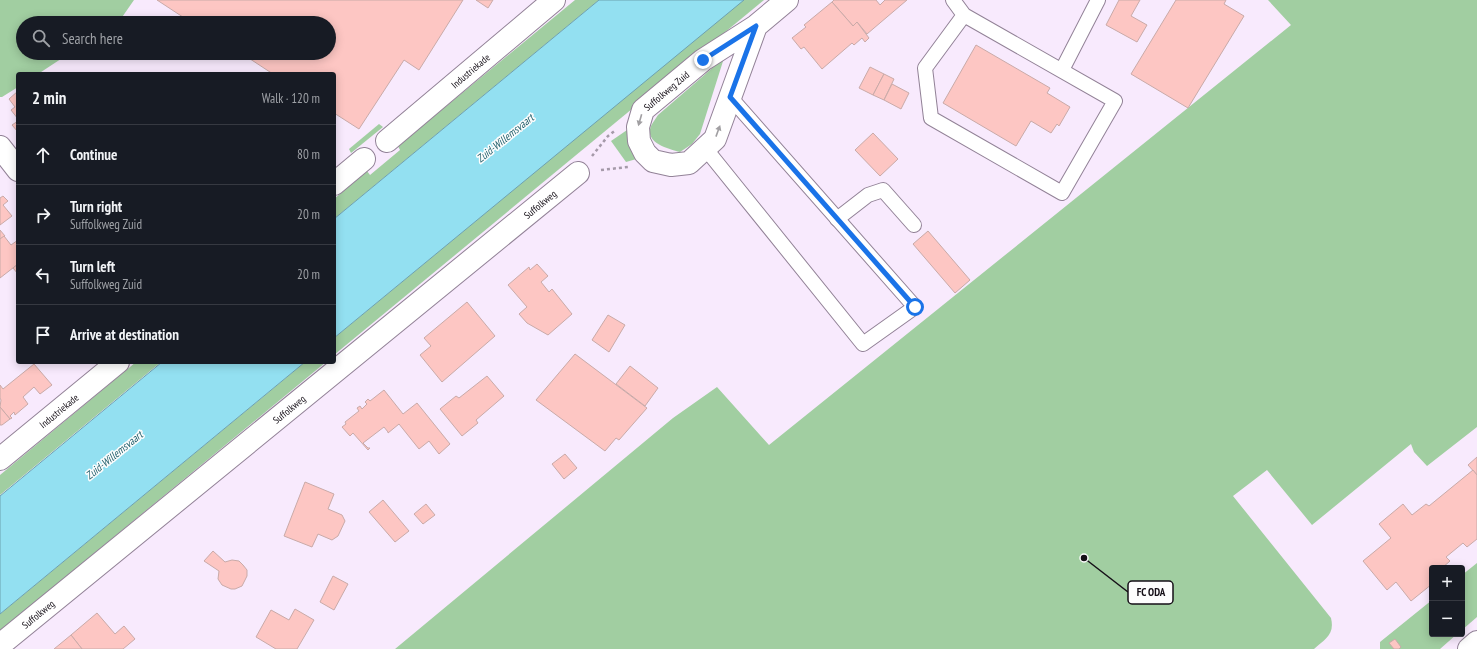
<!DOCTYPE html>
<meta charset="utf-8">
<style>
:root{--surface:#171b24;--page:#242831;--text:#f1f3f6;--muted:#9ea1a6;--line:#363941}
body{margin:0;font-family:"PT Sans Narrow",sans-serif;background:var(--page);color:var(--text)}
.controls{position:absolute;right:12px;bottom:12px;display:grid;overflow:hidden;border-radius:4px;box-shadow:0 2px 10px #0003}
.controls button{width:36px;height:36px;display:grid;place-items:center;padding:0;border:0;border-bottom:1px solid var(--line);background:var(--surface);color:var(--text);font:20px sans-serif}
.stop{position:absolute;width:12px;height:12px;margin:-9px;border:3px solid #1a73e8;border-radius:50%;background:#fff}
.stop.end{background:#1a73e8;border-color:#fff;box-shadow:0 1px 4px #0008}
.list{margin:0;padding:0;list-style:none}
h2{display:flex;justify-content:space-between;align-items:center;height:52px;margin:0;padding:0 16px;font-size:17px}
h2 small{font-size:13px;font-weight:400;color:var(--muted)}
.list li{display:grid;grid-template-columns:26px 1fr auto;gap:12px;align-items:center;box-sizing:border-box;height:60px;padding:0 16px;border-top:1px solid var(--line)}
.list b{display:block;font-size:15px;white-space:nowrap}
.list p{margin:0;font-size:13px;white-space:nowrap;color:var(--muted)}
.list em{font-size:13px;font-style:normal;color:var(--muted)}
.icon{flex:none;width:22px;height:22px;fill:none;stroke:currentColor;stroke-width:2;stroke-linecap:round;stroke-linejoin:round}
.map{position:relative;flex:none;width:1477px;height:649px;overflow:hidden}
.search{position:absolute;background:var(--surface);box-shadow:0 2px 10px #0003;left:16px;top:16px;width:320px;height:44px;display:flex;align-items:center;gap:10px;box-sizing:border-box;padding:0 14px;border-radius:22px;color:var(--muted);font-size:15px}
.panel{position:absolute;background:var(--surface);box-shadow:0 2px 10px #0003;left:16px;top:72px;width:320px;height:292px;border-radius:4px}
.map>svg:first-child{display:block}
.green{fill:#a1cea1}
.water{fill:#93e0f1;stroke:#6da1b0}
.building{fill:#fdc6c3;stroke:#c9aaa8}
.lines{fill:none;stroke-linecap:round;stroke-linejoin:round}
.service-casing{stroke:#928297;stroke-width:16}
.minor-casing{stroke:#928297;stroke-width:24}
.path{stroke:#a59aa9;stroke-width:2.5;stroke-dasharray:3 3;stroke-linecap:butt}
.service{stroke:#fff;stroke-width:14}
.minor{stroke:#fff;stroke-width:22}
.oneway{fill:#a19fa2}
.route{stroke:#1a73e8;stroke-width:5}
.labels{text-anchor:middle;stroke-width:3;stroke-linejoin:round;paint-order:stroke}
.street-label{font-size:10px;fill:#150f17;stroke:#fdfdfd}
.water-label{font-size:11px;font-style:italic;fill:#22606c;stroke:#fdfdfd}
.leader{fill:none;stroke:#150f17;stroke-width:1.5}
.callout-dot{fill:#150f17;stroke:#fdfdfd;stroke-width:1.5}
.callout{fill:#fdfdfd;stroke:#150f17;stroke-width:1.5}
.callout-label{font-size:11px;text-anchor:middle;font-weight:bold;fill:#150f17}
</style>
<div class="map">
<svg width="1477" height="649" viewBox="0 0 1477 649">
<rect width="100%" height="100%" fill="#f8eafd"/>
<g class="green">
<path d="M 0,0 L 134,0 L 118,23 L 23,23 L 23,53 L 70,53 L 38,74 L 18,74 L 18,87 L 2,97 L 0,97 Z"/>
<path d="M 575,0 L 599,0 L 334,219 L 334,199 L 367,171 L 370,175 L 400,150 L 398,146 Z"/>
<path d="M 743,0 L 764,0 L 334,355 L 334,338 Z"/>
<path d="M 1268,0 L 1477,0 L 1477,427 L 1427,466 L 1414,452 L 1411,444 L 1312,525 L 1267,470 L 1233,496 L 1331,618 C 1335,635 1325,639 1314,649 L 395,649 L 673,418 L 717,387 L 769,445 L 1291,25 Z"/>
<path d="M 724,58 L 700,134 L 692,144 L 680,152 C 669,149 644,143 651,126 C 653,122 656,118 658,115 Z"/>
<path d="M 379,124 L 383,127 L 351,153 L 349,149 Z"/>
<path d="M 630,128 L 640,158 L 626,162 L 611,141 Z"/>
<path d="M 136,362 L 161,362 L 0,495 L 0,475 Z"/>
<path d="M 305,362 L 326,362 L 0,631 L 0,614 Z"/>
<path d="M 1477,563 L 1477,617 L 1462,630 L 1462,575 Z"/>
<path d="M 1432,600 L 1432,634 L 1457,634 L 1440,649 L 1380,649 L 1380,642 Z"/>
</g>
<g class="water">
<path d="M 599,0 L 744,0 L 334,338 L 334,219 Z"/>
<path d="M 162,362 L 305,362 L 0,614 L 0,496 Z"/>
</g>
<g class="building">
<path d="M 157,0 L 463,0 L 419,70 L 404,60 L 359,129 L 334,113 L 334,74 L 273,74 L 241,53 L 329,53 L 329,23 L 192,23 Z"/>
<path d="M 476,0 L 493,0 L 488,8 Z"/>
<path d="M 834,0 L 876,0 L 880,5 L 885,0 L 907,0 L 867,34 L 857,22 L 853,26 L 832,2 Z"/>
<path d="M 1119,0 L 1140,0 L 1131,16 L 1147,25 L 1137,42 L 1106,25 Z"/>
<path d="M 1176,0 L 1226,0 L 1224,4 L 1244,16 L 1188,108 L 1131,74 Z"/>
<path d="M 832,2 L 853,26 L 857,22 L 869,38 L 865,42 L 862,38 L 854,45 L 852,43 L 822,69 L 804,47 L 801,49 L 792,38 L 806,27 L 804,25 Z"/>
<path d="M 976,45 L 1050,88 L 1047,93 L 1070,107 L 1059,126 L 1057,124 L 1051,133 L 1031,121 L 1016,146 L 943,103 Z"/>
<path d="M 870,67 L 884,74 L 873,95 L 859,88 Z"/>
<path d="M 884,74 L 894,79 L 884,100 L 873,95 Z"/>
<path d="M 892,84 L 909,93 L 901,109 L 884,100 Z"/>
<path d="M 18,91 L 18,119 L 11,110 L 15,107 L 9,99 Z"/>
<path d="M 18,121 L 18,132 L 12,125 Z"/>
<path d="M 873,133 L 898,159 L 880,176 L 855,150 Z"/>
<path d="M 3,196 L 8,201 L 3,205 L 12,216 L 0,225 L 0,198 Z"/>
<path d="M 0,230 L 5,236 L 0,239 Z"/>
<path d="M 928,231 L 970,280 L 955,293 L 913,244 Z"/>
<path d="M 4,236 L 11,245 L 18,240 L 18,264 L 0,278 L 0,239 Z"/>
<path d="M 18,264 L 18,274 L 13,268 Z"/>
<path d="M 537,264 L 548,276 L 541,282 L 549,292 L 552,289 L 572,314 L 548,335 L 527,323 L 519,314 L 527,307 L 508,285 L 529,267 L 530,270 Z"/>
<path d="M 467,302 L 495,336 L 442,382 L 420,355 L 431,346 L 424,338 Z"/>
<path d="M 608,315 L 625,325 L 609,352 L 592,340 Z"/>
<path d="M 575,354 L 647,408 L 619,440 L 616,438 L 605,451 L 536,400 Z"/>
<path d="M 34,364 L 52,385 L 40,394 L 34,387 L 23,397 L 28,404 L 15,415 L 14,412 L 10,416 L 12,418 L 10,419 L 0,407 L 1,400 L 0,398 L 0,385 L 3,389 Z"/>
<path d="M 630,366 L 658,388 L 645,406 L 616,384 Z"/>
<path d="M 487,376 L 504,396 L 476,420 L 478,423 L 462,436 L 440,409 L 456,396 L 459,398 Z"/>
<path d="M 384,390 L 403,414 L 417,403 L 450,444 L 439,454 L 429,441 L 419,449 L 399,424 L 388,433 L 388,432 L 384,427 L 363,443 L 368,448 L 370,448 L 368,450 L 353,433 L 350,436 L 342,427 L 346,424 L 345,422 L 359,411 L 357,408 L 360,406 L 362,409 L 367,404 L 365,402 L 368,399 L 370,401 Z"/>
<path d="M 0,407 L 10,419 L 2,425 L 0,425 Z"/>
<path d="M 565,454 L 577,468 L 564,479 L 552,464 Z"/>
<path d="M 1477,457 L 1477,475 L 1468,465 Z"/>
<path d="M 1473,470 L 1477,475 L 1477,539 L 1467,547 L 1463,543 L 1446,557 L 1450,561 L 1442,568 L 1432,568 L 1432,584 L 1411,601 L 1396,582 L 1387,590 L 1363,561 L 1391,538 L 1379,524 L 1403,504 L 1412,515 L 1426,504 L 1429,506 Z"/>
<path d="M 305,482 L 334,494 L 328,509 L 342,515 L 345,521 L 338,536 L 332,540 L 318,534 L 312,547 L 284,536 Z"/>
<path d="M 383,500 L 409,531 L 395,542 L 369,512 Z"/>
<path d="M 426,504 L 435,515 L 423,524 L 414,514 Z"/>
<path d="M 213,551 L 225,562 L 232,560 L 239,561 L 243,565 L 247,570 L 247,576 L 242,586 L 235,589 L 231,589 L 222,585 L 218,579 L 219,571 L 204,561 Z"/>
<path d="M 333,576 L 348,584 L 334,610 L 320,602 Z"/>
<path d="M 295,609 L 314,620 L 297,649 L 276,649 L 256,637 L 271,610 L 289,620 Z"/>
<path d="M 97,613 L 115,634 L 124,626 L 135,639 L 123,649 L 82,649 L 71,635 Z"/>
<path d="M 71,635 L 82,649 L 54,649 Z"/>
<path d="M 1395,639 L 1401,647 L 1399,649 L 1394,649 L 1389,643 Z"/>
</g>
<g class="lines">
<g class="service-casing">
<g id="service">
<path d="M 953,0 L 964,15 L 1115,101 L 1062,193 L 931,118 L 925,68 L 964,15"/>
<path d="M 1062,70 L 1098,0"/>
<path d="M 705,148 L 863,344 L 915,307 L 730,97"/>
<path d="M 837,219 L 868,195 L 883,190 L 914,225"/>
</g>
</g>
<g class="minor-casing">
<g id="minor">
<path id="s1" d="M 756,26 L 715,139 L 689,163 L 671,165 L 653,161 L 645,153 L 639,141 L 638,127 L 643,110 L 703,60 L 756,26 L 787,0"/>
<path id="s2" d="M 387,141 L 554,0"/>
<path d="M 0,147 L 18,170"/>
<path d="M 334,184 L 364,159"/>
<path id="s3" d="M 0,459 L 118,362"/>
<path id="s4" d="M 0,645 L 578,173"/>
<path d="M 1469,649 L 1477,642"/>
</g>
</g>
<g class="path">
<path d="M 592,156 L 608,136 L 616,130"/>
<path d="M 601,170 L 628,167"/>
</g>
<use href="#service" class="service"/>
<use href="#minor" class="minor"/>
</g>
<defs><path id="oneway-solid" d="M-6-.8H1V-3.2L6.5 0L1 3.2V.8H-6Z"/></defs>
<g class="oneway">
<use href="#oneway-solid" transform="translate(640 120) rotate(106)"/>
<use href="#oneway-solid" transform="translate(718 131) rotate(-70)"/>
</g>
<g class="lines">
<path class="route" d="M 703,60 L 756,26 L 730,97 L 915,307"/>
</g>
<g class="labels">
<g class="street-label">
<text dy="4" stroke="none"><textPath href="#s2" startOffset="109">Industriekade</textPath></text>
<text dy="4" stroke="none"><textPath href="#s1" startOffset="279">Suffolkweg Zuid</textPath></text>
<text dy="4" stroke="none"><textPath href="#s4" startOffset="697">Suffolkweg</textPath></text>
<text dy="4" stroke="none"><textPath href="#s4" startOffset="373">Suffolkweg</textPath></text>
<text dy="4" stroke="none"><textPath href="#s3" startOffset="76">Industriekade</textPath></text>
<text dy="4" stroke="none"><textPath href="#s4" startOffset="49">Suffolkweg</textPath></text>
</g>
<g class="water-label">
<text transform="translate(505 138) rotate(-39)" y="4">Zuid-Willemsvaart</text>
<text transform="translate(114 455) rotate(-39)" y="4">Zuid-Willemsvaart</text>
</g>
</g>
<path class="leader" d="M1084 558L1128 592"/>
<circle class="callout-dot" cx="1084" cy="558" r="4"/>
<rect class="callout" x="1128" y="581" width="45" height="23" rx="4"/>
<g class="callout-label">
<text x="1151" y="596">FC ODA</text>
</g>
</svg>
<div class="controls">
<button>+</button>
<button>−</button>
</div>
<div class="stop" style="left:915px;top:307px"></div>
<div class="stop end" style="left:703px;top:60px"></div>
<div class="search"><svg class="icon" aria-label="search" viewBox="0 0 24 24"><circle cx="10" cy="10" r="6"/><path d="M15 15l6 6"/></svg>Search here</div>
<section class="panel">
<h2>2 min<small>Walk · 120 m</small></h2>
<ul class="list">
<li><svg class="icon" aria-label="ahead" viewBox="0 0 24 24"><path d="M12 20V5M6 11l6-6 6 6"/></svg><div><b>Continue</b></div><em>80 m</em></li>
<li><svg class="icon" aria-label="right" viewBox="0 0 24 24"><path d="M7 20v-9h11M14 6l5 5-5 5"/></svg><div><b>Turn right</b><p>Suffolkweg Zuid</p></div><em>20 m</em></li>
<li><svg class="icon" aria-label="left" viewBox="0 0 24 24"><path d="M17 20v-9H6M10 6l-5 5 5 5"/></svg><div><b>Turn left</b><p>Suffolkweg Zuid</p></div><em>20 m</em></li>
<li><svg class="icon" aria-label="arrive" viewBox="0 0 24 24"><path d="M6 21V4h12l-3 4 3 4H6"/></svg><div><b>Arrive at destination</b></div></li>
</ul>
</section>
</div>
